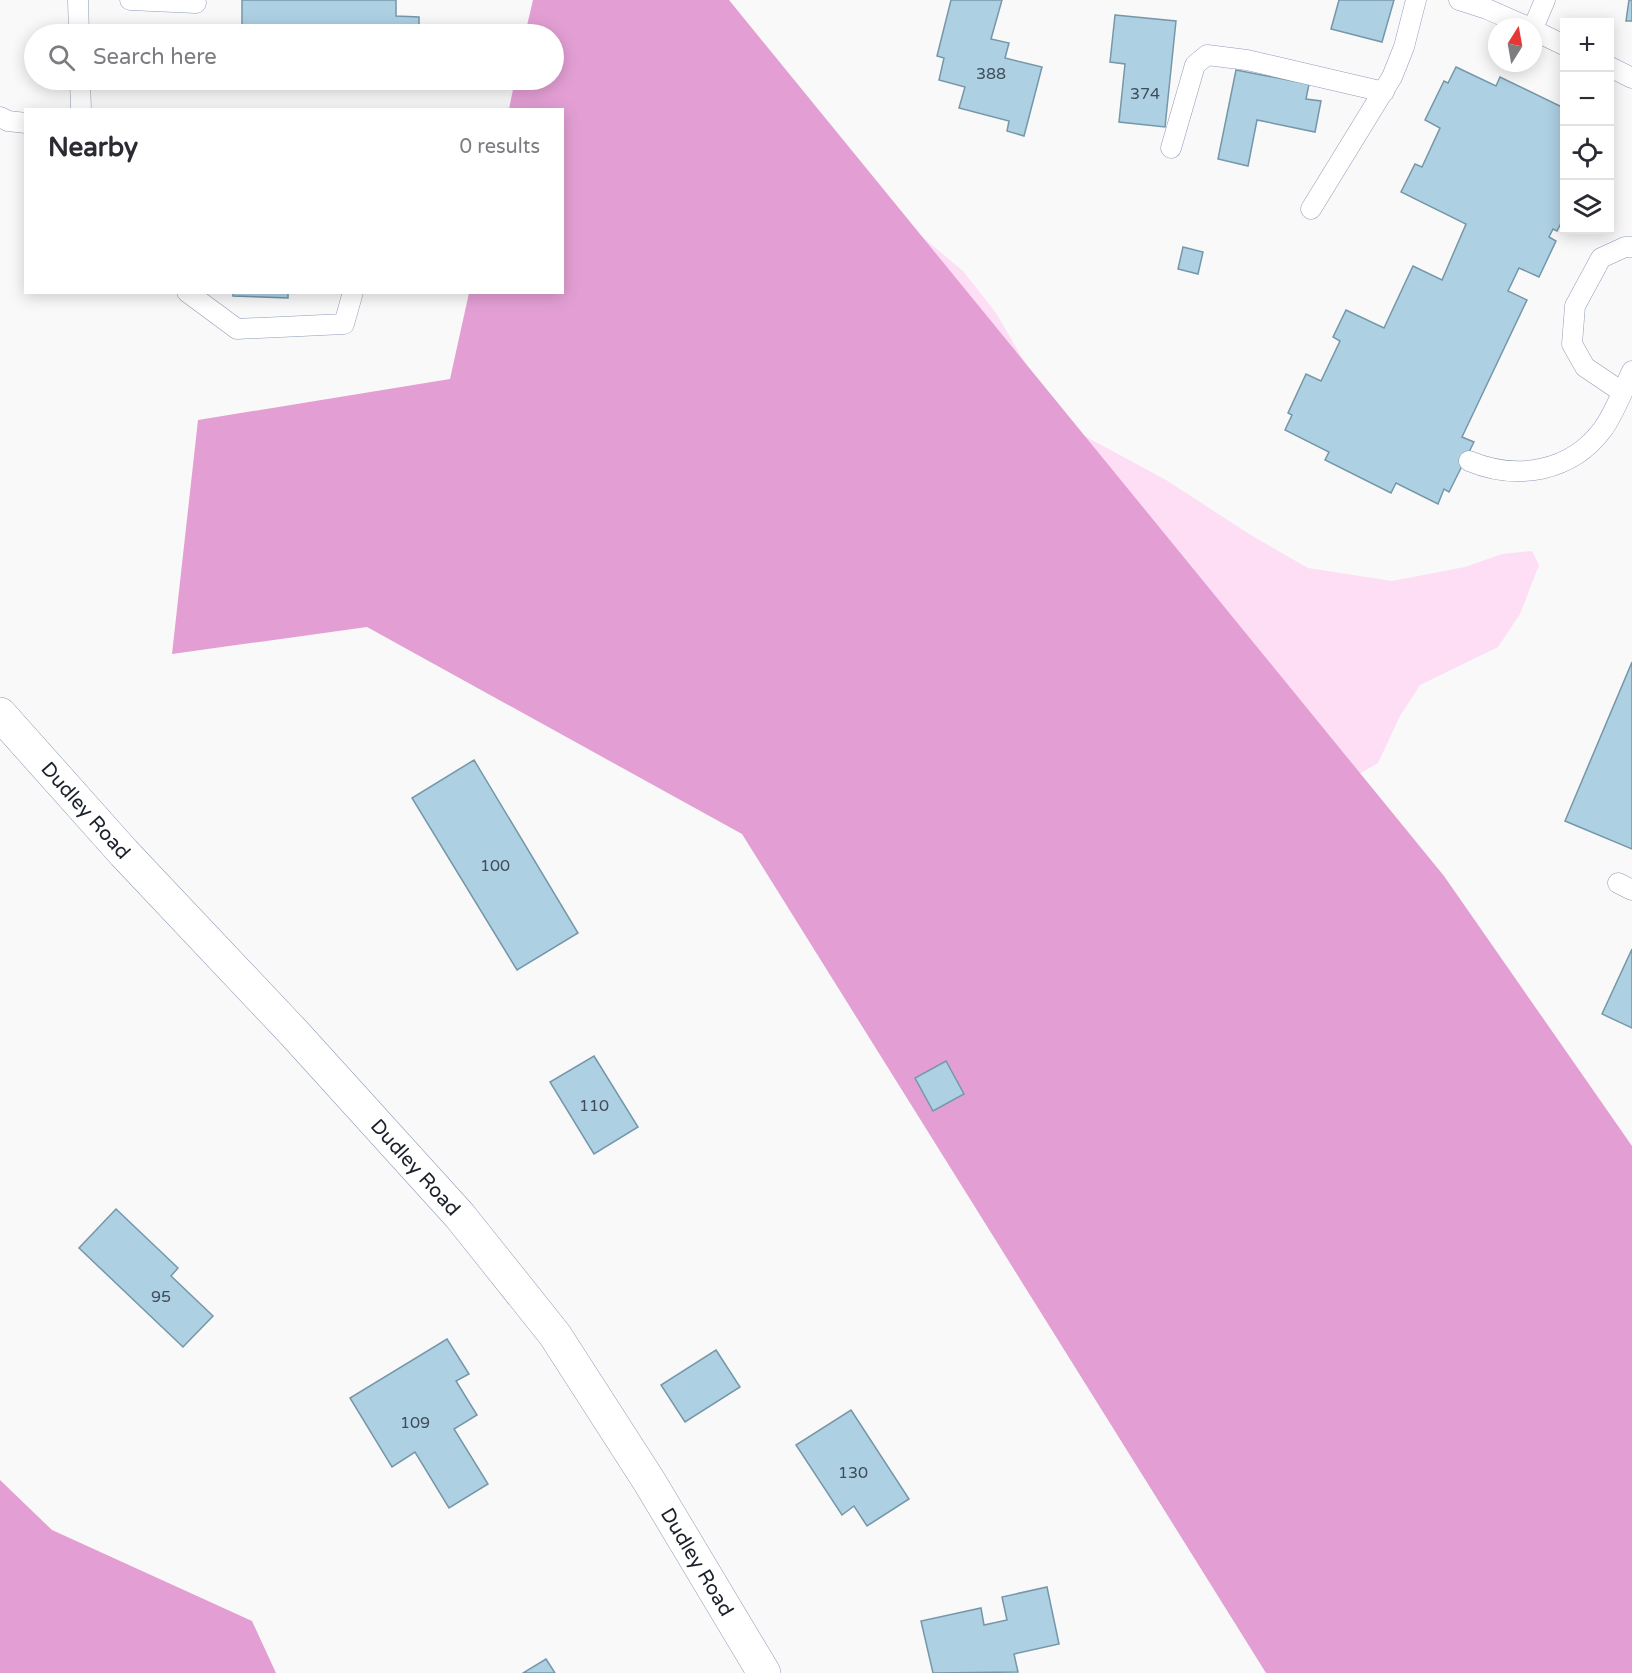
<!DOCTYPE html>
<meta charset="utf-8">
<style>
:root{--surface:#fff;--page:#f2f2f3;--text:#2b2b33;--muted:#7c7c81;--line:#e1e1e2}
body{margin:0;font-family:"Varela Round",sans-serif;background:var(--page);color:var(--text)}
.controls{position:absolute;right:18px;top:18px;display:grid;overflow:hidden;border-radius:0px;box-shadow:0 3px 15px #0003}
.controls button{width:54px;height:54px;display:grid;place-items:center;padding:0;border:0;border-bottom:2px solid var(--line);background:var(--surface);color:var(--text);font:30px sans-serif}
.compass{position:absolute;left:1488px;top:18px;width:54px;height:54px;border-radius:50%;background:var(--surface);box-shadow:0 3px 15px #0003;rotate:11deg}
.list{margin:0;padding:0;list-style:none}
h2{display:flex;justify-content:space-between;align-items:center;height:78px;margin:0;padding:0 24px;font-size:26px}
h2 small{font-size:20px;font-weight:400;color:var(--muted)}
.icon{flex:none;width:33px;height:33px;fill:none;stroke:currentColor;stroke-width:2;stroke-linecap:round;stroke-linejoin:round}
.map{position:relative;flex:none;width:1632px;height:1673px;overflow:hidden}
.search{position:absolute;background:var(--surface);box-shadow:0 3px 15px #0003;left:24px;top:24px;width:540px;height:66px;display:flex;align-items:center;gap:15px;box-sizing:border-box;padding:0 21px;border-radius:33px;color:var(--muted);font-size:22px}
.panel{position:absolute;background:var(--surface);box-shadow:0 3px 15px #0003;left:24px;top:108px;width:540px;height:186px;border-radius:0px}
.map>svg:first-child{display:block}
.green{fill:#fddef5}
.forest{fill:#e39fd4}
.building{fill:#add0e3;stroke:#7597a9;stroke-width:1.5}
.lines{fill:none;stroke-linecap:round;stroke-linejoin:round}
.service-casing{stroke:#8e9bb8;stroke-width:21}
.tertiary-casing{stroke:#8e9bb8;stroke-width:34}
.service{stroke:#fff;stroke-width:20}
.tertiary{stroke:#fff;stroke-width:33}
.labels{text-anchor:middle;stroke-width:4.5;stroke-linejoin:round;paint-order:stroke}
.number-label{font-size:16px;fill:#404c59}
.street-label{font-size:20px;fill:#1b202b;stroke:#fff}
</style>
<div class="map">
<svg width="1632" height="1673" viewBox="0 0 1632 1673">
<rect width="100%" height="100%" fill="#f9f9f9"/>
<path class="green" d="M 903,221 L 963,271 L 996,313 L 1035,380 L 1081,434 L 1166,480 L 1254,537 L 1308,568 L 1392,581 L 1465,567 L 1502,554 L 1532,551 L 1539,565 L 1520,614 L 1498,647 L 1420,685 L 1400,716 L 1378,763 L 1349,780 Z"/>
<g class="forest">
<path d="M 533,0 L 729,0 L 1444,876 L 1632,1146 L 1632,1673 L 1266,1673 L 742,834 L 367,627 L 172,654 L 198,420 L 450,379 L 469,293 L 562,292 L 562,110 L 509,109 L 515,80 L 554,80 L 554,34 L 525,34 Z"/>
<path d="M 0,1480 L 52,1530 L 252,1621 L 276,1673 L 0,1673 Z"/>
</g>
<g class="building">
<path d="M 242,0 L 396,0 L 396,16 L 419,17 L 419,34 L 242,34 Z"/>
<path d="M 951,0 L 1002,0 L 991,39 L 1009,43 L 1005,58 L 1042,67 L 1024,136 L 1007,131 L 1009,121 L 959,108 L 965,87 L 939,80 L 944,58 L 937,56 Z"/>
<path d="M 1339,0 L 1394,0 L 1382,42 L 1331,29 Z"/>
<path d="M 1629,0 L 1632,0 L 1632,21 L 1626,21 Z"/>
<path d="M 1115,15 L 1176,21 L 1165,127 L 1119,122 L 1125,64 L 1110,62 Z"/>
<path d="M 1456,67 L 1496,86 L 1500,77 L 1564,108 L 1564,217 L 1557,231 L 1553,229 L 1549,237 L 1556,241 L 1539,277 L 1519,268 L 1508,291 L 1527,300 L 1462,437 L 1474,442 L 1449,492 L 1444,489 L 1438,504 L 1396,483 L 1391,493 L 1325,460 L 1329,452 L 1285,430 L 1292,415 L 1288,413 L 1306,374 L 1321,381 L 1340,341 L 1333,337 L 1346,310 L 1384,328 L 1413,266 L 1442,280 L 1466,224 L 1401,192 L 1415,164 L 1422,167 L 1440,128 L 1425,120 L 1444,81 L 1448,83 Z"/>
<path d="M 1236,70 L 1309,84 L 1306,99 L 1321,101 L 1315,132 L 1257,120 L 1248,166 L 1218,159 Z"/>
<path d="M 1183,247 L 1203,252 L 1198,274 L 1178,269 Z"/>
<path d="M 233,292 L 288,292 L 288,298 L 233,296 Z"/>
<path d="M 1632,662 L 1632,849 L 1565,821 Z"/>
<path d="M 474,760 L 578,933 L 517,970 L 412,798 Z"/>
<path d="M 1632,949 L 1632,1028 L 1602,1014 Z"/>
<path d="M 594,1056 L 638,1127 L 594,1154 L 550,1082 Z"/>
<path d="M 946,1061 L 964,1094 L 933,1111 L 915,1078 Z"/>
<path d="M 116,1209 L 178,1268 L 171,1276 L 213,1316 L 183,1347 L 79,1248 Z"/>
<path d="M 447,1339 L 469,1374 L 456,1381 L 477,1415 L 454,1429 L 488,1484 L 449,1508 L 415,1452 L 392,1467 L 350,1398 Z"/>
<path d="M 716,1350 L 740,1387 L 685,1422 L 661,1385 Z"/>
<path d="M 851,1410 L 909,1499 L 867,1526 L 854,1506 L 842,1515 L 796,1445 Z"/>
<path d="M 1047,1587 L 1059,1644 L 1014,1654 L 1018,1672 L 933,1673 L 921,1621 L 981,1608 L 984,1625 L 1007,1620 L 1002,1597 Z"/>
<path d="M 546,1659 L 555,1673 L 523,1673 Z"/>
</g>
<g class="lines">
<g class="service-casing">
<g id="service">
<path d="M 78,0 L 79,34"/>
<path d="M 130,0 L 196,3"/>
<path d="M 1459,0 L 1487,9 L 1528,27"/>
<path d="M 1533,28 L 1545,0"/>
<path d="M 1533,30 L 1564,45"/>
<path d="M 1610,67 L 1632,78"/>
<path d="M 80,80 L 81,110"/>
<path d="M 0,117 L 8,121 L 26,123"/>
<path d="M 1171,148 L 1195,65 L 1207,55 L 1247,60 L 1384,92"/>
<path d="M 1311,209 L 1392,77 L 1404,47 L 1416,0"/>
<path d="M 187,292 L 237,329 L 344,324 L 353,292"/>
<path d="M 1622,392 L 1585,367 L 1572,344 L 1575,306 L 1601,258 L 1625,247 L 1632,247"/>
<path d="M 1469,461 C 1517,481 1571,472 1603,429 C 1615,412 1623,390 1632,371"/>
<path d="M 1618,883 L 1632,890"/>
</g>
</g>
<g class="tertiary-casing">
<g id="tertiary">
<path id="s1" d="M 0,714 L 124,853 L 295,1034 L 460,1216 L 555,1335 L 649,1481 L 764,1673"/>
</g>
</g>
<use href="#service" class="service"/>
<use href="#tertiary" class="tertiary"/>
</g>
<g class="labels">
<g class="number-label">
<text x="991" y="79">388</text>
<text x="1145" y="99">374</text>
<text x="495" y="871">100</text>
<text x="594" y="1111">110</text>
<text x="161" y="1302">95</text>
<text x="415" y="1428">109</text>
<text x="853" y="1478">130</text>
</g>
<g class="street-label">
<text dy="7" stroke="none"><textPath href="#s1" startOffset="129">Dudley Road</textPath></text>
<text dy="7" stroke="none"><textPath href="#s1" startOffset="615">Dudley Road</textPath></text>
<text dy="7" stroke="none"><textPath href="#s1" startOffset="1101">Dudley Road</textPath></text>
</g>
</g>
</svg>
<div class="controls">
<button>+</button>
<button>−</button>
<button><svg class="icon" aria-label="locate" viewBox="0 0 24 24"><circle cx="12" cy="12" r="6"/><path d="M12 2v4M12 18v4M2 12h4M18 12h4"/></svg></button>
<button><svg class="icon" aria-label="layers" viewBox="0 0 24 24"><path d="M12 4l9 5-9 5-9-5zM3 14l9 5 9-5"/></svg></button>
</div>
<svg class="compass" viewBox="-18 -18 36 36"><path d="M0-13l5 13h-10z" fill="#e53935"/><path d="M0 13l5-13h-10z" fill="#7c7c81"/></svg>
<div class="search"><svg class="icon" aria-label="search" viewBox="0 0 24 24"><circle cx="10" cy="10" r="6"/><path d="M15 15l6 6"/></svg>Search here</div>
<section class="panel">
<h2>Nearby<small>0 results</small></h2>
<ul class="list">
</ul>
</section>
</div>
